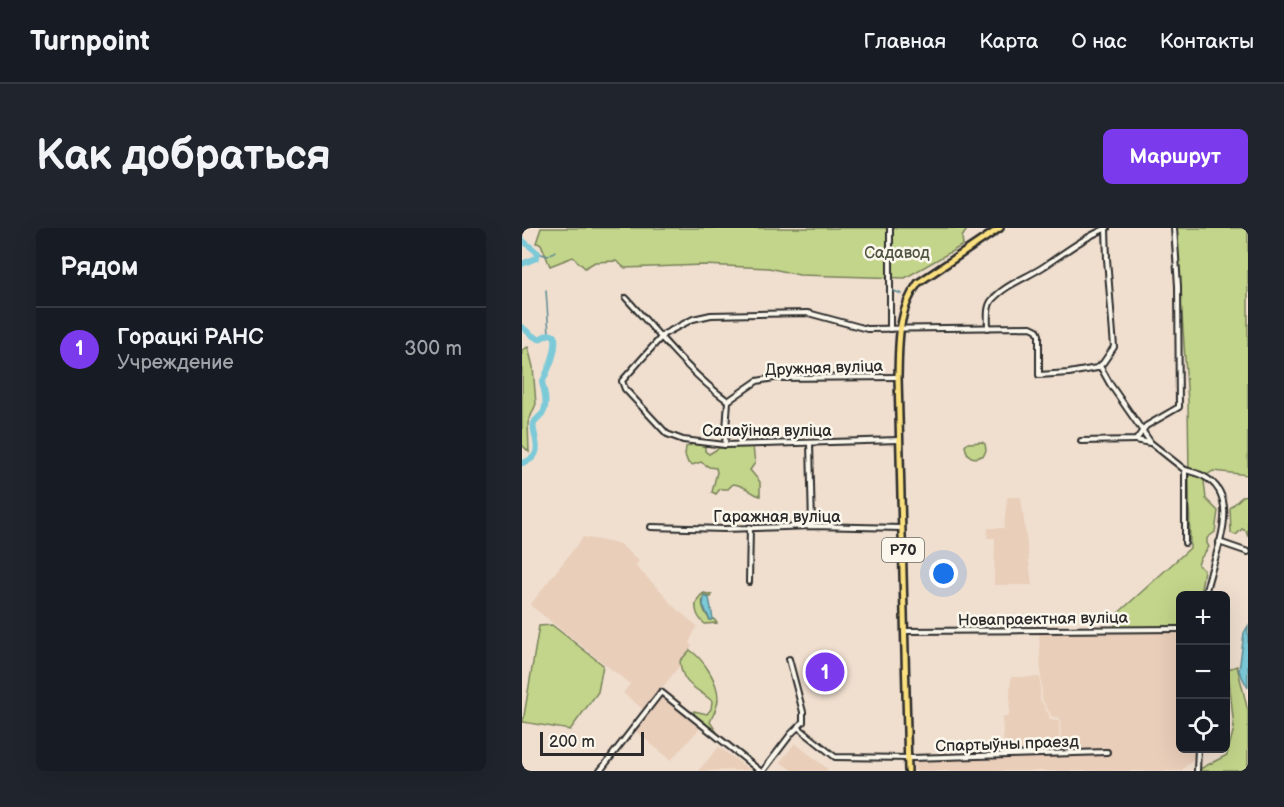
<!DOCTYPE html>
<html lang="ru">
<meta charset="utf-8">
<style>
:root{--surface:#171b24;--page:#20242c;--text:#f1f3f6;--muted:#9ea1a6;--line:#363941;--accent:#7c3aed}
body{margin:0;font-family:"Balsamiq Sans",sans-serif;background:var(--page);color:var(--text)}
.controls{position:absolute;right:18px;bottom:18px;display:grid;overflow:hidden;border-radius:9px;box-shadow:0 6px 24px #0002}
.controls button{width:54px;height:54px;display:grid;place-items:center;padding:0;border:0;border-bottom:2px solid var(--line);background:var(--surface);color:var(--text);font:30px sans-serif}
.scale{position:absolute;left:18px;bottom:15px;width:104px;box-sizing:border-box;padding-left:6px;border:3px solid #2b2b2b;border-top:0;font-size:16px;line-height:21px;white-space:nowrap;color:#2b2b2b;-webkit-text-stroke:4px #fbf7ec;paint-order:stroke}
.you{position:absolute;left:422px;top:346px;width:21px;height:21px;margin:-15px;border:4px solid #fff;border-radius:50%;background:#1a73e8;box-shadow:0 0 0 9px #1a73e833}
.badge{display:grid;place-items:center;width:39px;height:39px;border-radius:50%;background:var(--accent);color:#fff;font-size:20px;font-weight:700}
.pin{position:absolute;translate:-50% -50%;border:3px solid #fff;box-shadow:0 2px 6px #0006}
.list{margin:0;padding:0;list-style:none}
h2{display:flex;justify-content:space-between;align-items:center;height:78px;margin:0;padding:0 24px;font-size:26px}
h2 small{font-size:20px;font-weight:400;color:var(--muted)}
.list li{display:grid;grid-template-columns:39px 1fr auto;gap:18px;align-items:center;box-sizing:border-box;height:84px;padding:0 24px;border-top:2px solid var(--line)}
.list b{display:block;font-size:22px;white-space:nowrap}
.list p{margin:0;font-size:20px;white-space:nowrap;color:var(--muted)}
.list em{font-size:20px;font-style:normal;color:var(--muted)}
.icon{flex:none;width:33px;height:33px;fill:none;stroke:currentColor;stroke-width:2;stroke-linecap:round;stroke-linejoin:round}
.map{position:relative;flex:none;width:726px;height:543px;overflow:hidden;border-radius:9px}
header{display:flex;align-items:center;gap:36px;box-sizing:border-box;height:84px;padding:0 30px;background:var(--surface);border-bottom:2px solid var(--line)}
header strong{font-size:28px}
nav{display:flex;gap:33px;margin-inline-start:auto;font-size:21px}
.intro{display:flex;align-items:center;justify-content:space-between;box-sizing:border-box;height:144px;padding:0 36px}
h1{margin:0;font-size:42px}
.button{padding:15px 27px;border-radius:9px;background:var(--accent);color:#fff;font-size:21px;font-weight:700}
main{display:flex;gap:36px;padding:0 36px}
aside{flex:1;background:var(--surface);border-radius:9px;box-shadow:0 6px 24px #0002}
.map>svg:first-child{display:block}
.built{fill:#e9ceba}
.green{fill:#c3d58a;stroke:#77805a;stroke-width:1.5}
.water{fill:#7bc9d8;stroke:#5b8a93;stroke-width:1.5}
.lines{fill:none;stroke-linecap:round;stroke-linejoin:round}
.stream{stroke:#5b8a93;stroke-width:1.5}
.river{stroke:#7bc9d8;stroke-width:6}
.minor-casing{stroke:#2b2b2b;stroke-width:8}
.major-casing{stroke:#2b2b2b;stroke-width:10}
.minor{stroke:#fbf7ec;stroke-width:4}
.major{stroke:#fbe080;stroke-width:5}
.labels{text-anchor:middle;stroke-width:5;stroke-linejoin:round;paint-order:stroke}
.shield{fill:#fbf7ec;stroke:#696865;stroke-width:1.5}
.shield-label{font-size:15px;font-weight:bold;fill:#2b2b2b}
.park-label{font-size:16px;fill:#515643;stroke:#fbf7ec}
.street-label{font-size:16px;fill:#2b2b2b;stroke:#fbf7ec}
</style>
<header>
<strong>Turnpoint</strong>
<nav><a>Главная</a><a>Карта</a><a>О нас</a><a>Контакты</a></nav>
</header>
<div class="intro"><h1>Как добраться</h1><a class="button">Маршрут</a></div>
<main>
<aside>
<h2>Рядом<small></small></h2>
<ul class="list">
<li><span class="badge">1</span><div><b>Горацкі РАНС</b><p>Учреждение</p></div><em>300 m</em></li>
</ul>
</aside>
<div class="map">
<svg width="726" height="543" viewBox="0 0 726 543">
<rect width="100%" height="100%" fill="#f0dfcf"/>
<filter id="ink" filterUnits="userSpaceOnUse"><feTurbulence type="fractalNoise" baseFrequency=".0167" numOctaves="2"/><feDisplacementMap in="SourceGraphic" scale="12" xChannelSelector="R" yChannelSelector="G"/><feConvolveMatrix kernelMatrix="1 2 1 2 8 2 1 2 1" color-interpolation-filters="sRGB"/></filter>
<g filter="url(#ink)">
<g class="built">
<path d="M 485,269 L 499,269 L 510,357 L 472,357 L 473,310 L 465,310 L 466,300 L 482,300 Z"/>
<path d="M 61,309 L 98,316 L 117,333 L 113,338 L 141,365 L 150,377 L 175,398 L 167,415 L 170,418 L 157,435 L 159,436 L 136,465 L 179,499 L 149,532 L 113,503 L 127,486 L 101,465 L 108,456 L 8,377 Z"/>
<path d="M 658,403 L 658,520 L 675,521 L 675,527 L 659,543 L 392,543 L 392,532 L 540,528 L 538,490 L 530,489 L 520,471 L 517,405 Z"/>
<path d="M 704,447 L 705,447 L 706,518 L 704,518 Z"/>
<path d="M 489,449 L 518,449 L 518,471 L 527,487 L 528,492 L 537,493 L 538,522 L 482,524 L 480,489 L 487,488 Z"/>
<path d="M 273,515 L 306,541 L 304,543 L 271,543 L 258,534 Z"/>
<path d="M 197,519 L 228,542 L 176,543 Z"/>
</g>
<g class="green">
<path d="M 19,0 L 446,0 L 440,9 L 441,17 L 383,50 L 277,47 L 247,40 L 181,37 L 103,40 L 94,33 L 73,34 L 63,40 L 51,29 L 28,38 L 19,16 L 14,15 Z"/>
<path d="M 654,0 L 726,0 L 726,247 L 691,243 L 685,247 L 682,253 L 684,271 L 696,283 L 693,304 L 685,310 L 685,315 L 687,319 L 678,331 L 676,337 L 682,342 L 678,367 L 658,368 L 658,399 L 593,403 L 593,388 L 668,320 L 666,174 Z"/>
<path d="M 6,119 L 11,139 L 14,176 L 6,195 L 7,224 L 0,217 L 0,122 Z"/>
<path d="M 460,214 L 463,216 L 464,222 L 462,227 C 451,233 445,229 443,218 L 446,215 Z"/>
<path d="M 171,216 L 183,218 L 183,223 L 187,226 L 197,220 L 231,219 L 233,235 L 228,242 L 238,254 L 238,268 C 227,265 226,258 211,256 L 206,261 L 198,261 L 194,266 L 190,264 L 195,244 L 194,240 L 187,239 L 179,234 L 170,237 L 166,235 L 163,227 L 164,219 Z"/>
<path d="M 726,267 L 726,309 L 724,303 L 720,301 L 714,307 L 709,305 L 708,280 L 721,268 Z"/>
<path d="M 182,365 L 190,367 L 189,369 L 182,367 C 178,375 182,385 188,392 L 192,391 L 195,395 L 183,396 C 173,388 169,373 182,365 Z"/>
<path d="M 30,397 L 81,437 L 76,464 L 48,502 L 1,494 L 17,398 Z"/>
<path d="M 168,422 C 182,432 196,453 196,471 C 196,478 191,488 188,494 L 196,506 L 172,486 L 172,483 L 185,486 L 189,481 L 190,473 C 174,459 160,458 158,433 Z"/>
<path d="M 715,438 L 726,483 L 726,543 L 674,543 L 705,527 L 712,500 L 706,441 Z"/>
</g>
<g class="water">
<path d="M 182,368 L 187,370 L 191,391 L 188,392 L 181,377 Z"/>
<path d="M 726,398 L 726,460 L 717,443 L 722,405 Z"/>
</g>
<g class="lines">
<g class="stream">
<path d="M 16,25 L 26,28 L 33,23"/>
<path d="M 24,62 L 27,106"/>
<path d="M 372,63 L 380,66"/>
</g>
<g class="river">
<path d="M 0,12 L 16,25 L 14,30 L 0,36"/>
<path d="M 0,99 L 11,108 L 17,111 L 27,106 L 33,108 C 35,124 27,140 20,155 C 23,163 25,175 22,183 C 20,188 14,190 12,195 C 8,205 27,228 0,235"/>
</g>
<g class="minor-casing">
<g id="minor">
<path d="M 104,70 C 136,105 167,145 206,173"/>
<path d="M 466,100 C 466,92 464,79 470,72 C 483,57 504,50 521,39 C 542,25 561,10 585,0"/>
<path d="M 368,101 L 368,0"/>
<path d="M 578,138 L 588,156 L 629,215 L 663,242 L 663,315"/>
<path d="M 377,212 L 203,217 L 161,212 L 145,206 L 103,161 L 100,153 L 142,106 L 171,91 L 189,87 L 286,85 L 345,101 L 509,99 L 515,102 L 517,107 L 517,147 L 547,145 L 575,140 L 581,135 L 592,119 L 585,31 L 584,1"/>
<path d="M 614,212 L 628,215"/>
<path d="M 559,213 L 614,212 L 624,198 L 657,179 L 656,58 L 652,0"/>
<path d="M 288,215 L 290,298"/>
<path d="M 203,217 L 206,173 L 235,153 L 252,150 L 376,149"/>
<path d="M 664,242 C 669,244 676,245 681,248 C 725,270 688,333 683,368"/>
<path d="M 129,299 L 203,301 L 290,298 L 380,300"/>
<path d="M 697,314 L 726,324"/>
<path d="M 227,354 L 228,299"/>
<path d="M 383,403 L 658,401"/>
<path d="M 277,500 L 313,529 L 390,530 L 585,524"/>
<path d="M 78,543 L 139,464 L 238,543"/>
<path d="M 241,543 L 269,506 L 281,494 L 281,484 L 267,431"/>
<path d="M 675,543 L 676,520"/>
</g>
</g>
<g class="major-casing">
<path id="major" d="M 386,543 L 376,149 C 377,115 375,84 396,55 L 478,0"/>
</g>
<use href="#minor" class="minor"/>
<use href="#major" class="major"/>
</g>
</g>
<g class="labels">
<rect class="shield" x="360" y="310" width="42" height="24" rx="4.5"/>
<g class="shield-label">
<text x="381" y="327">Р70</text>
</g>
<g class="park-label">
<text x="375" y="30">Садавод</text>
</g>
<g class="street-label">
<text transform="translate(302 139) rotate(-2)" y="6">Дружная вуліца</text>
<text x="245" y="208">Салаўіная вуліца</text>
<text x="255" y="294">Гаражная вуліца</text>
<text transform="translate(521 390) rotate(-1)" y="6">Новапраектная вуліца</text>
<text transform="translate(485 515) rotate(-2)" y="6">Спартыўны праезд</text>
</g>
</g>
</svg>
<div class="controls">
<button>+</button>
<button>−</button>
<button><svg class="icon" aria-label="locate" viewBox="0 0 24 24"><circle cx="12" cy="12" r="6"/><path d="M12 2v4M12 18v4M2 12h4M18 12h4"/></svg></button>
</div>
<div class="scale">200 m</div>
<div class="you"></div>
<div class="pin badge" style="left:303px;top:444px">1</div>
</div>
</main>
